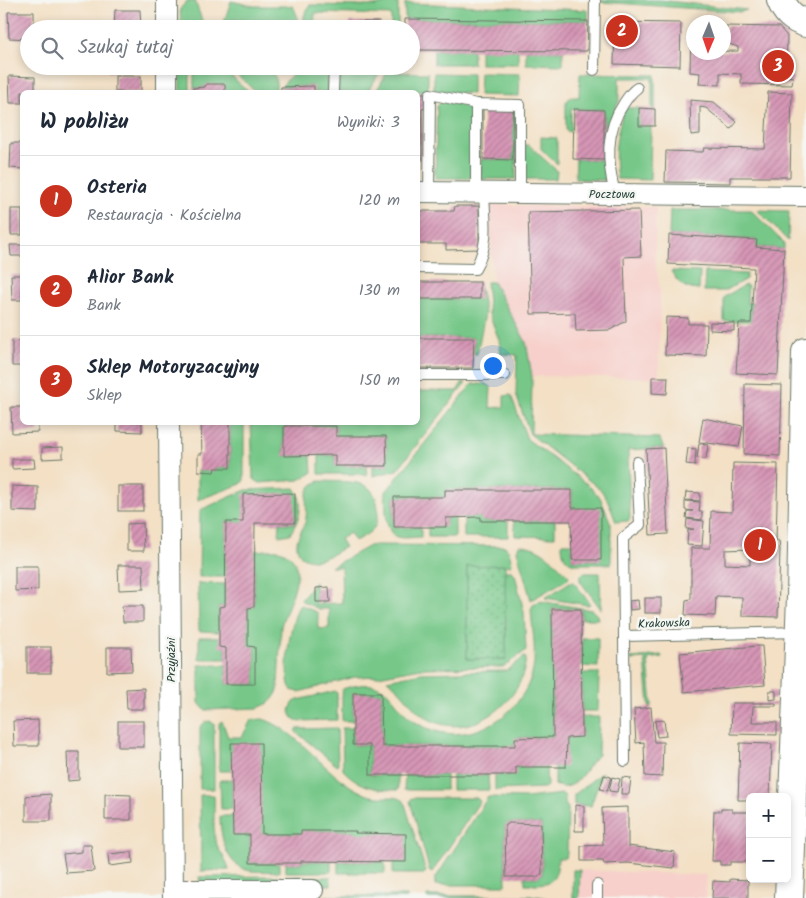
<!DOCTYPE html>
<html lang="pl">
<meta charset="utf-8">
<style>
:root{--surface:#fff;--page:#f6f6f7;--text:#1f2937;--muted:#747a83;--line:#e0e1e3;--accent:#c8321e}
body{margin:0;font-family:Kalam,sans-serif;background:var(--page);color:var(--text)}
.controls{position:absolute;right:15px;bottom:15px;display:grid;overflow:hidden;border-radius:8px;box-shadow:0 2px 8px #0003}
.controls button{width:45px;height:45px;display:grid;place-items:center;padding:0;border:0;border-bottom:1px solid var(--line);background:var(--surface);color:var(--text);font:25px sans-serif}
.compass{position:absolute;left:686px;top:15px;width:45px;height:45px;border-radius:50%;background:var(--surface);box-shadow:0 2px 8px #0003;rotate:182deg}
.you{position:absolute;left:492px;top:365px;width:18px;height:18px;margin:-12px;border:4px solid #fff;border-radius:50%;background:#1a73e8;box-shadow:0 0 0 8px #1a73e833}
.badge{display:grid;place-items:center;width:32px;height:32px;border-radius:50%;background:var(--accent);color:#fff;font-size:16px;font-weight:700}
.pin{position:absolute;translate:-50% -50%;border:2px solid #fff;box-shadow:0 1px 5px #0006}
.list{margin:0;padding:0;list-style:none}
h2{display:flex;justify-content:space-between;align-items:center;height:65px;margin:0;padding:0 20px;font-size:21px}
h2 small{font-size:16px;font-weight:400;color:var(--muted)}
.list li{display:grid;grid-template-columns:32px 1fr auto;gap:15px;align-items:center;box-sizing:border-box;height:90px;padding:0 20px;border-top:1px solid var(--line)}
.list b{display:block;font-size:19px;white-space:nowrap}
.list p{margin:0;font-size:16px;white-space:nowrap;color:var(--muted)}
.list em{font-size:16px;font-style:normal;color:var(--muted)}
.icon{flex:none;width:28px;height:28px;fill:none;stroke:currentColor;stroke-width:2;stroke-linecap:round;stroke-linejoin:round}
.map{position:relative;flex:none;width:806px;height:898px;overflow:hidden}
.search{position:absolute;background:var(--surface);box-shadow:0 2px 8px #0003;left:20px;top:20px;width:400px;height:55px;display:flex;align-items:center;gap:12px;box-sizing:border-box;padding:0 18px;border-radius:28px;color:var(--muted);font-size:19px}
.panel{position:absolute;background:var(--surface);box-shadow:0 2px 8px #0003;left:20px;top:90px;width:400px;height:335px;border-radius:8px}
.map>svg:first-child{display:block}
.built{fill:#f7d0cb}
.green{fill:#76c788;stroke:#4a825e}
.park{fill:url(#park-dots);stroke:#4a825e}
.building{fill:url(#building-hatch);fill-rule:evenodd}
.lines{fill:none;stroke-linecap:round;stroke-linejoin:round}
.lane-casing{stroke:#697667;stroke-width:12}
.street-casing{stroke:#697667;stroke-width:22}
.secondary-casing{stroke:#697667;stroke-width:30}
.lane{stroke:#fff;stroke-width:10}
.street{stroke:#fff;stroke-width:20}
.secondary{stroke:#fff;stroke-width:28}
.labels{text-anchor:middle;stroke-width:5;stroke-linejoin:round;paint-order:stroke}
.street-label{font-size:12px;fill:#1f3d34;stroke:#f6f6f2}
</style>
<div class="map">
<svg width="806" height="898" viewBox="0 0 806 898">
<defs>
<pattern id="park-dots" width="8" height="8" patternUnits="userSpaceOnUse" patternTransform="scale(1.25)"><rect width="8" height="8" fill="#76c788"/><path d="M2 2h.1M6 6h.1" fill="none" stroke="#60a370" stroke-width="1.8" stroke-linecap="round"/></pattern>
<pattern id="building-hatch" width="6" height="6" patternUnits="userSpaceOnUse" patternTransform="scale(1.25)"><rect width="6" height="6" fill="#d796b6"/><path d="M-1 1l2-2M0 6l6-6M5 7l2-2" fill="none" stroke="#ae7c95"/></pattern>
</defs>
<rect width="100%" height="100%" fill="#f6f6f2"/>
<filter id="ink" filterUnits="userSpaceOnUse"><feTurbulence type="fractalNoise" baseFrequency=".02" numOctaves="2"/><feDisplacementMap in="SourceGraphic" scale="10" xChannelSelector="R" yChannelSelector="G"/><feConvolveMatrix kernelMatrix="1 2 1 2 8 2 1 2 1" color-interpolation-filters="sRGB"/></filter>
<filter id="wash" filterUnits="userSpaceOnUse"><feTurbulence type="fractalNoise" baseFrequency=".0096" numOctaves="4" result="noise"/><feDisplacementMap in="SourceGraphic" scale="20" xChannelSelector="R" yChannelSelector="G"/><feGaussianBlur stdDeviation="1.12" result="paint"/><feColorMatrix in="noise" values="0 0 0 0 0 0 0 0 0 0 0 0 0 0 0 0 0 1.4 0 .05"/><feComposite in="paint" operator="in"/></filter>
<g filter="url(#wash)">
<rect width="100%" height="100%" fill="#f3e0c5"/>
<g class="built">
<path d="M 489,205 L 656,207 L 655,260 L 660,289 L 659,378 L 532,376 L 526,342 L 493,282 Z"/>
<path d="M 580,870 L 707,875 L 706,898 L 579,898 Z"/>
</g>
<g class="green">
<path d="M 603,0 L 659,0 L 747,10 L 741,12 L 601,2 Z"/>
<path d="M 187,1 L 195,1 L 203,23 L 202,29 L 181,28 L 180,9 Z"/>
<path d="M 231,1 L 254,6 L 293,6 L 297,15 L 297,29 L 278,29 L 277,21 L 230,20 L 230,29 L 224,29 L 224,22 Z"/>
<path d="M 390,2 L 398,3 L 398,29 L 391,29 L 391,15 L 315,13 L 314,29 L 304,29 L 304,16 L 310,5 L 375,6 Z"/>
<path d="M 405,3 L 588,10 L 588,21 L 405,19 Z"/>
<rect x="434" y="50" width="39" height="14"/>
<rect x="480" y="50" width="38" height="14"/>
<path d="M 526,50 L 563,51 L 563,65 L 526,64 Z"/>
<rect x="180" y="71" width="10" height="21"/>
<path d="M 194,71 L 227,72 L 249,92 L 225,92 L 225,85 L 194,88 Z"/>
<path d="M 233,71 L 273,73 L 276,79 L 276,92 L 256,92 Z"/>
<path d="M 295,71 L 327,72 L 328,92 L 314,92 L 313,86 L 281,87 Z"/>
<path d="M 341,72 L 380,72 L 367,92 L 336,92 Z"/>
<path d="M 387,72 L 428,73 L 428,91 L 376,92 Z"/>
<path d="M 434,73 L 472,74 L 472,94 L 434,90 Z"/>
<path d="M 480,73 L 520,74 L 519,96 L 479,95 Z"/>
<path d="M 580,74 L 655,75 L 655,109 L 652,108 L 652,78 L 619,78 L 619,101 L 604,135 L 604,110 L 571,109 L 571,132 L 566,131 L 566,102 L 570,97 L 579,97 Z"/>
<path d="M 441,102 L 472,106 L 474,114 L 471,117 L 471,178 L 435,178 L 437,106 Z"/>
<path d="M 625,108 L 639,108 L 651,126 L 650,180 L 617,179 C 613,154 616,132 625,108 Z"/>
<path d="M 513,110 L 516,110 L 516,179 L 481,179 L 481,159 L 513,160 Z"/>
<path d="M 541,137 L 557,138 L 557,164 L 541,149 Z"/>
<path d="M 525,145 L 529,145 L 557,171 L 556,179 L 525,179 Z"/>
<path d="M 576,159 L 604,160 L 606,180 L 575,179 Z"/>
<path d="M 670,210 L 751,210 L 784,243 L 784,249 L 756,247 L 756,240 L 669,235 Z"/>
<path d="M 757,210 L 789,211 L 788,241 Z"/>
<path d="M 671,271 L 700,272 L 699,290 C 683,289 678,283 671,271 Z"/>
<path d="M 705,272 L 747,274 L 746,279 L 725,291 L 704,291 Z"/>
<path d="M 486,282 L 493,282 L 526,342 L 532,376 L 531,434 L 659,438 L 664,448 L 628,450 L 630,518 L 628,521 L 616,522 L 608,501 L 601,490 L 530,434 L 516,395 L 517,355 L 501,354 L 499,340 L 489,314 Z"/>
<path d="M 745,285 L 748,286 L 747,303 L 752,303 L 751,321 L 724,321 L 724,297 Z"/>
<path d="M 480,287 L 485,313 L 477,354 L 474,354 L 474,338 L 418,338 L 418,299 L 479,299 Z"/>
<path d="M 462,383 L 466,383 L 397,470 L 373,476 L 373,466 L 387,466 L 386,436 L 336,436 L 336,426 L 284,427 L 284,456 L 311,456 L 312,473 L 299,480 L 260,483 L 255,480 L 253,477 L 251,423 L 418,422 L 418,391 L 457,391 Z"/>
<path d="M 472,384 L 486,384 L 491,387 L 490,408 L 504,407 L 504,396 L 511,395 L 527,439 L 587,484 L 600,497 L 611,524 L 611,564 L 575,564 C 564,562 562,553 562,543 L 572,543 L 572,560 L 601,560 L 572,508 L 572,490 L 445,490 L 445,497 L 394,497 L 394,527 L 421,527 L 421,537 C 414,537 404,539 397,537 C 384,533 386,504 385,493 Z"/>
<path d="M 230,423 L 244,423 L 244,480 L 241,484 L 198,500 L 198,471 L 214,471 L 215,468 L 230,468 Z"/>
<path d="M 335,455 L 335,466 L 366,466 L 367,476 L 359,474 L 319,474 L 319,456 Z"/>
<path d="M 320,481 C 332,482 356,480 366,486 C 379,493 381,516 374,528 C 369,534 362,537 355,541 L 350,533 L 340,539 L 345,547 C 330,555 317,566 301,556 C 290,539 304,533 306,518 C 308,504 301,487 320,481 Z"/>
<path d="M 295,488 C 305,503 299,521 290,534 L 279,536 L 280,523 L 295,523 L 226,522 L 225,577 L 199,577 L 200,510 L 246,490 Z"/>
<path d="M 455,517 L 455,537 L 428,537 L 428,527 L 445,527 L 446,518 Z"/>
<path d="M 464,517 L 481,517 L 482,521 L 508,521 L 508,537 L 464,537 Z"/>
<path d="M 514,521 L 555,521 L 555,537 L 515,536 Z"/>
<path d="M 375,545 L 505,546 L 509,551 L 512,563 L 511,565 L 467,566 L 467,659 L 506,659 L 505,571 L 512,571 L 515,574 L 524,612 L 526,650 L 524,652 L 503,667 L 421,668 L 378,676 L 355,677 L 299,692 L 291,690 C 282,672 290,623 299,606 L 301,605 L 318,613 L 318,629 L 329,628 L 329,609 L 319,609 L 303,602 L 301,600 L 315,582 L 315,604 L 342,603 L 341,567 L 331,567 L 369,546 Z"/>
<path d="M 519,545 C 540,545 555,562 569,576 L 568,579 L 531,600 L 517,551 Z"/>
<path d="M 255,551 C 262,551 275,548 282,551 C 314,564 285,607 281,627 L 278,685 L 278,691 L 273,699 L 269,703 L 258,708 L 205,710 L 199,703 L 199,665 L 226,665 L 226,684 L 255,684 L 255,647 L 248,646 L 248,608 L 254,607 Z"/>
<path d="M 583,573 L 600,573 L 601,609 L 580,581 L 580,576 Z"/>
<path d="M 570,582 L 574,582 L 590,604 L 588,605 L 545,598 Z"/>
<path d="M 198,583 L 225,584 L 225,606 L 219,607 L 219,632 L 199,631 Z"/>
<path d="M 540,601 L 592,610 L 597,615 L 598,619 L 581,619 L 581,609 L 552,609 L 553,737 L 516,738 L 515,746 L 382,746 L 381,693 L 353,693 L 353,721 L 342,721 L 342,689 C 399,671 386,712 427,728 C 468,746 517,719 531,677 C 538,659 532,629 531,609 L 533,605 Z"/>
<path d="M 199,637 L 219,637 L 226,648 L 226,659 L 199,659 Z"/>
<path d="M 582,638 L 598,638 L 598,667 L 582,666 Z"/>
<path d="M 661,655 L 662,657 L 648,659 L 652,706 L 649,706 L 645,659 L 631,660 L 631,658 Z"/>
<path d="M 524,657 L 526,658 C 525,666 523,676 519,684 C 502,717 460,739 425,717 C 410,707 402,689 387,680 L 421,673 L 501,671 L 508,670 Z"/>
<path d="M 582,673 L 599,673 L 598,711 L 582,711 Z"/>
<path d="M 335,691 L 337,693 L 337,720 L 299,721 C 293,720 290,715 290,709 L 294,702 L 298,700 Z"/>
<path d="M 582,717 L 599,717 L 598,755 C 585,766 577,795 555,785 L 555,767 L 567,738 L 582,737 Z"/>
<path d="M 263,719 C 299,731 324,774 359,791 C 365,794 371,797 378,797 C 387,798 397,795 404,801 L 426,872 L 424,874 L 393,874 L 393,862 L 355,833 L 355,831 L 302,831 L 301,834 L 262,834 L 232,771 L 219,771 L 219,723 L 222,721 L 228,737 L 242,737 L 251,720 Z"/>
<path d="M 210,721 L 214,724 L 214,789 L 200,789 L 200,727 L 205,722 Z"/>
<path d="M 337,728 L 338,764 L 336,765 L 295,731 L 297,729 Z"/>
<path d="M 342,728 L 353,728 L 353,745 L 370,745 L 370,775 L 398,775 L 398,790 C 375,790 360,787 343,770 Z"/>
<path d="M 516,767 L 546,767 L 547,786 L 544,788 L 495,790 L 495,775 L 515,775 Z"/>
<path d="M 602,772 L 591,806 L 574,805 L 574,795 Z"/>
<path d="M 405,775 L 446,775 L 446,790 L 404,790 Z"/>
<path d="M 452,775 L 488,775 L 489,790 L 452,790 Z"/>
<path d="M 220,780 L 232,780 L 232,809 L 221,809 Z"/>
<path d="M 562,794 L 565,796 L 565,804 L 568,808 L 567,853 L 566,858 L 558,858 C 557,885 549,884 525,884 L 525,877 L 538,877 L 542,874 L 541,824 L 509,823 L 505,826 L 506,885 L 435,885 L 435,879 L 488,797 L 525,798 Z"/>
<path d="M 200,795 L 214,795 C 215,811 212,829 217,845 C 220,853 228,861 229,870 L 201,871 Z"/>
<path d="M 412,798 L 477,798 L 480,801 L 433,871 L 430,872 L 410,801 Z"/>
<path d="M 220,816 L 233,816 L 233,835 L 250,835 L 250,863 L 279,863 L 279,872 C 270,871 260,872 251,871 C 226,868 220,836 220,816 Z"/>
<path d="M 301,861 L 331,861 L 331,872 L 286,872 L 286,863 L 301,863 Z"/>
<path d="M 338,861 L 385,862 L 385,873 L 338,873 Z"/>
<path d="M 573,870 L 580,870 L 579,898 L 573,898 Z"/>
<path d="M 279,876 L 278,885 L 200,885 L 199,877 Z"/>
<path d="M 286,877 L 330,877 L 331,885 L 285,885 Z"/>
<path d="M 326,896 L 407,896 L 407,898 L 321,898 Z"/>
<path d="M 427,896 L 538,896 L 546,898 L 427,898 Z"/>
</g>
<path class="park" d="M 505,565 L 506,659 L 467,659 L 467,566 Z"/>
<g id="blocks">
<g class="building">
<path d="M 115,10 L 140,10 L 141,29 L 114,29 Z"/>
<path d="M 8,12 L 34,12 L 34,29 L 29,29 L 29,39 L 9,38 Z"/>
<path d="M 405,19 L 588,21 L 587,51 L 411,50 L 411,29 L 405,29 Z"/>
<path d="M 230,20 L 278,21 L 278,29 L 230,29 Z"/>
<rect x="350" y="22" width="29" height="7"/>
<path d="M 615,22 L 681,23 L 680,66 L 614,64 Z"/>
<path d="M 691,25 L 694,25 L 694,52 L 738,51 L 738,47 L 726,43 L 726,26 L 779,27 L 787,36 L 786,76 L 793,77 L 792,85 L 741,84 L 741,74 L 720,73 L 720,85 L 699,84 L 700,73 L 690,72 Z"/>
<rect x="108" y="66" width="18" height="6"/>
<path d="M 9,76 L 35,77 L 35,92 L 22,92 L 22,103 L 10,103 Z"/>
<rect x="115" y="76" width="26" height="16"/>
<path d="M 206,84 L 225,84 L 225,92 L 193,92 L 193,88 L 205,87 Z"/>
<path d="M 314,86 L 314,92 L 281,92 L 281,87 Z"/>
<path d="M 768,92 L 792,93 L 790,177 L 730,177 L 730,183 L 665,182 L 666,151 L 703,152 L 704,148 L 765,149 Z"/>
<path d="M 418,93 L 426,93 L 426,108 L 422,109 L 422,160 L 418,160 Z"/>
<path d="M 690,100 L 714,102 L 737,122 L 731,129 L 706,108 L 700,107 L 700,134 L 691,135 Z"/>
<path d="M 639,108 L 655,109 L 655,126 L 639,126 Z"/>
<path d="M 483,109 L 513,110 L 513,160 L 483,159 Z"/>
<path d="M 574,109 L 604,110 L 604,160 L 573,159 Z"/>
<path d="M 11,143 L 22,143 L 22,169 L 10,168 Z"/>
<path d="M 455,206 L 479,206 L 479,249 L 446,250 L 446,244 L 418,244 L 418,211 L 454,211 Z"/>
<rect x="11" y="209" width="11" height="26"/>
<path d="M 639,210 L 641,256 L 624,257 L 626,321 L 610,330 L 576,331 L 575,313 L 531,314 L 528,212 Z"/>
<path d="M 669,235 L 757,240 L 756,247 L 784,249 L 778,375 L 736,373 L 739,323 L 751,323 L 754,268 L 668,264 Z"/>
<path d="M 10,245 L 22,245 L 22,256 L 11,256 Z"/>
<path d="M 11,275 L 22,275 L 22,300 L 12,300 Z"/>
<rect x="418" y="282" width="62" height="17"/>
<path d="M 666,317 L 688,318 L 688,324 L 707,324 L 706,356 L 665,355 Z"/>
<path d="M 710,322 L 734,323 L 734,331 L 710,330 Z"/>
<path d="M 418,338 L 474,338 L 473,368 L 418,368 Z"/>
<path d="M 12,340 L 22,341 L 22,366 L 12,366 Z"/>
<path d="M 652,377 L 668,377 L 667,394 L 652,393 Z"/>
<path d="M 745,384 L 782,385 L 780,456 L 744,454 Z"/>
<path d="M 11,407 L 22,407 L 22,422 L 38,422 L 38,432 L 12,433 Z"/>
<path d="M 703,418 L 743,426 L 739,447 L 699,442 Z"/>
<path d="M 117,422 L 142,422 L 142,432 L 117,431 Z"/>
<path d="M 201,422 L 230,422 L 230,468 L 215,468 L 214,472 L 198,471 L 198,454 L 202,454 Z"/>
<path d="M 284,426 L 336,426 L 336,436 L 386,436 L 387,466 L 335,466 L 335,455 L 284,456 Z"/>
<path d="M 699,444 L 708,445 L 706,459 L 697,458 Z"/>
<path d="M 63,447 L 63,458 L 42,459 L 42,448 Z"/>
<path d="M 664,448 L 668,534 L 650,535 L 646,449 Z"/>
<path d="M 688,448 L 696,449 L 695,465 L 686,464 Z"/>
<path d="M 12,459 L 34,459 L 35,468 L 12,469 Z"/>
<path d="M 733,463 L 778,464 L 776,541 L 779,541 L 780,550 L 778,617 L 742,616 L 742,597 L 716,596 L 715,616 L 685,615 L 686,600 L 691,599 L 691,548 L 710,548 L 711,511 L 732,512 ZM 750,549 L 750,565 L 725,564 L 725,550 Z"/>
<path d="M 12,486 L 38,487 L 38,512 L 12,511 Z"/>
<rect x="118" y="486" width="25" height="25"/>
<path d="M 445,490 L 572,490 L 572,508 L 601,508 L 601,560 L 572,560 L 571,521 L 481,521 L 481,517 L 446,518 L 446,527 L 394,527 L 394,497 L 445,497 Z"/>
<path d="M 686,492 L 700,493 L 700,501 L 685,500 Z"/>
<path d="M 290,493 L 295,494 L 295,523 L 255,523 L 254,607 L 248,608 L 248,646 L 255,647 L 255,684 L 226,684 L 226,648 L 219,647 L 219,607 L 225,606 L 226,522 L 243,522 L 243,494 Z"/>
<path d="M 685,501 L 700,502 L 699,512 L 702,512 L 702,520 L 686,518 L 687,511 L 693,511 L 685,510 Z"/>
<path d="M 687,519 L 704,521 L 702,546 L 687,545 L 688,530 L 694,529 L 686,529 Z"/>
<path d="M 143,523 L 144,551 L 127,551 L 127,524 Z"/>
<path d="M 118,565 L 143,565 L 144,589 L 119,590 Z"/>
<path d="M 15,566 L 38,566 L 38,590 L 15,591 Z"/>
<path d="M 329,587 L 330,602 L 316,602 L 316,588 Z"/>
<rect x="645" y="598" width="16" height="15"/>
<path d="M 638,600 L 639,609 L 630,610 L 629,601 Z"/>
<path d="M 122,606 L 143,606 L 143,622 L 123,622 Z"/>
<path d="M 552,609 L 581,609 L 582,737 L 567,738 L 566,767 L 516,767 L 516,775 L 370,775 L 370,745 L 353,745 L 353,693 L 381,693 L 382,746 L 515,746 L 515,738 L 553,737 Z"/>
<path d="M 757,646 L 762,646 L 765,685 L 684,692 L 680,653 Z"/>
<rect x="27" y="647" width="24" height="26"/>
<path d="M 107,647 L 131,647 L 132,671 L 107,672 Z"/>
<path d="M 144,688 L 144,709 L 127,709 L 126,689 Z"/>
<path d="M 769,691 L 776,691 L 776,699 L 769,700 Z"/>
<path d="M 732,703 L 776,703 L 776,706 L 753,706 L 752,722 L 777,722 L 777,735 L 731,734 Z"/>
<path d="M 651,707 L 654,742 L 663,742 L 662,777 L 645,776 L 644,742 L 636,743 L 634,709 Z"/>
<path d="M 38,720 L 39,746 L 14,746 L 13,721 Z"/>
<path d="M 664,720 L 666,736 L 657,737 L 655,721 Z"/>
<rect x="118" y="721" width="26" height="26"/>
<path d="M 231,743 L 261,743 L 262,834 L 301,834 L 301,831 L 356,831 L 355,833 L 406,834 L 406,862 L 301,861 L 301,863 L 250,863 L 250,835 L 233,835 Z"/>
<path d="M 740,743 L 772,744 L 770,797 L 750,797 L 750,800 L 738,800 Z"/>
<path d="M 67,752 L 79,752 L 79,780 L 68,781 Z"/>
<path d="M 604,775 L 611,777 L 607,791 L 600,789 Z"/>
<path d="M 612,777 L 620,779 L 617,792 L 609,791 Z"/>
<path d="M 622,777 L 631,778 L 629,794 L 621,794 Z"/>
<path d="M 51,794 L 51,821 L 26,821 L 26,796 Z"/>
<path d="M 105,794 L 131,795 L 131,820 L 105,820 Z"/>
<path d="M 575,805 L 584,806 L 584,831 L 575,831 Z"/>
<path d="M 628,807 L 628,846 L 675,852 L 674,868 L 628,863 L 604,864 L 603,861 L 581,861 L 581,846 L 603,845 L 602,808 Z"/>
<path d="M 721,809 L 732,809 L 732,812 L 750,812 L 750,830 L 748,830 L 748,840 L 750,840 L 750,862 L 730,862 L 730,865 L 720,865 L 720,861 L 712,861 L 714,811 L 721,811 Z"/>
<path d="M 509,823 L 541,824 L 542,874 L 538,877 L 506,877 L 505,826 Z"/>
<path d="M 82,845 L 91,845 L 94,871 L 66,873 L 63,854 L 82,852 Z"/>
<path d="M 129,852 L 132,852 L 133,863 L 109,866 L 108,854 Z"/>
<path d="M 730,879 L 748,880 L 748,898 L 712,898 L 713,881 L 730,882 Z"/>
</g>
</g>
</g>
<g filter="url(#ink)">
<use href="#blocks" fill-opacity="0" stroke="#697667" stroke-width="1"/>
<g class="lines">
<g class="lane-casing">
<g id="lane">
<path d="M 594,70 L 595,0"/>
<path d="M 333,92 L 334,66"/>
<path d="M 429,193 L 430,94 L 476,104 L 520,105 L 520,193"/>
<path d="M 476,193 L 476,104"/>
<path d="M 615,194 C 607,162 605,131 624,103 C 628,97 631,92 637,88"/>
<path d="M 418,268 L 475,269 C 490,243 485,222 484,193"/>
<path d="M 418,375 L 505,375"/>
<path d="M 624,636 L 623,538 L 640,525 L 637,462"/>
<path d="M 625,761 L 624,636 L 799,632"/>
<path d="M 597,898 L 597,885"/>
</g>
</g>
<g class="street-casing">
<g id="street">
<path d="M 167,0 L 167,29"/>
<path d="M 167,66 L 167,92"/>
<path d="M 418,192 L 806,196"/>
<path d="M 169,422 L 173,898"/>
<path d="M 173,890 L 313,890"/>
</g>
</g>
<g class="secondary-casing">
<g id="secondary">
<path d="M 781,0 C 786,13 793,19 806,23"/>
<path d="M 789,898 L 801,597 L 806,352"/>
</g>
</g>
<use href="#lane" class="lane"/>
<use href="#street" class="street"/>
<use href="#secondary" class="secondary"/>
</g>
</g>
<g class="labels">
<g class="street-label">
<text x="612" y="198">Pocztowa</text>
<text transform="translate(664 623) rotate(-2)" y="4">Krakowska</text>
<text transform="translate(171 660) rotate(-90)" y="4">Przyjaźni</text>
</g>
</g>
</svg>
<div class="controls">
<button>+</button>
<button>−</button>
</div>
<svg class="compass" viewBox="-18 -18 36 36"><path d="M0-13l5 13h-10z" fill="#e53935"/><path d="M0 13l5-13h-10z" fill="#747a83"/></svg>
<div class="you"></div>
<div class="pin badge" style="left:760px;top:545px">1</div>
<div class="pin badge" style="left:622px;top:31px">2</div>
<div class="pin badge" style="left:778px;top:66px">3</div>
<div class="search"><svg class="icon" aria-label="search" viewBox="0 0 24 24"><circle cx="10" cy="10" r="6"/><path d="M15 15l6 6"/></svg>Szukaj tutaj</div>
<section class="panel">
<h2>W pobliżu<small>Wyniki: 3</small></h2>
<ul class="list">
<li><span class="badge">1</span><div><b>Osteria</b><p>Restauracja · Kościelna</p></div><em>120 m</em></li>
<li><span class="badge">2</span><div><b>Alior Bank</b><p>Bank</p></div><em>130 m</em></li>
<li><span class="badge">3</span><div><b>Sklep Motoryzacyjny</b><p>Sklep</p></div><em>150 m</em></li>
</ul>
</section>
</div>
